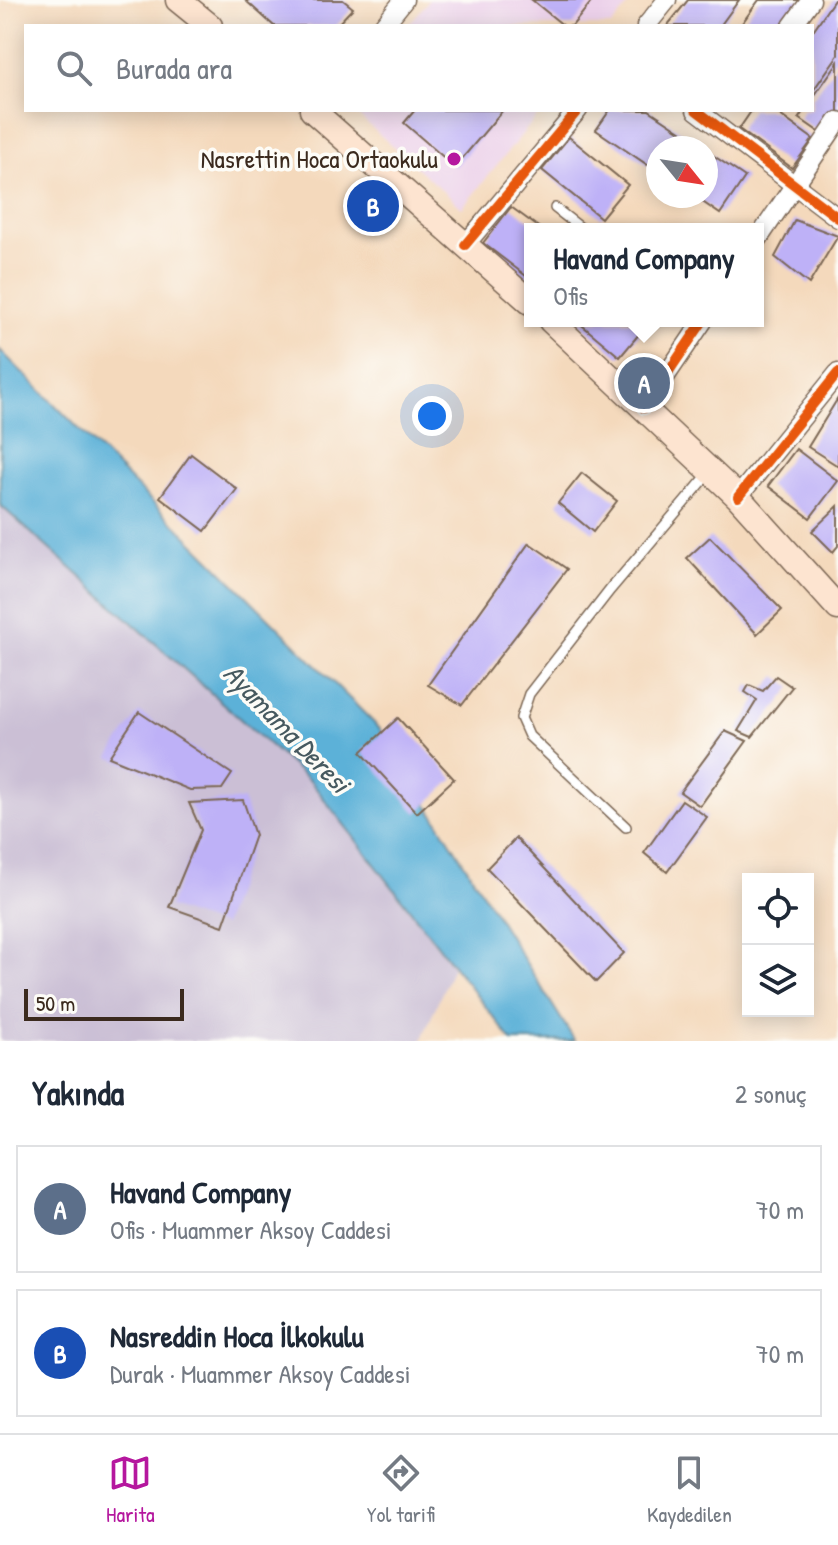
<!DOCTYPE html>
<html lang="tr">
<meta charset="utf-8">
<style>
:root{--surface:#fff;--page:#f2f2f3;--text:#1f2937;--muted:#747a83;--line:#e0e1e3;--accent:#b5179e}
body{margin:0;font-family:"Patrick Hand",sans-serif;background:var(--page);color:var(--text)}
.controls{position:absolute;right:24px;bottom:24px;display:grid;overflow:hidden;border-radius:0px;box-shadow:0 4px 20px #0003}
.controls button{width:72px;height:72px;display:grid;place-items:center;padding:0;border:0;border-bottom:2px solid var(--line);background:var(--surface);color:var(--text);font:40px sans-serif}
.compass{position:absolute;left:646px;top:136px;width:72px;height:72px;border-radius:50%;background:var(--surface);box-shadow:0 4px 20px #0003;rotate:120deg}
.scale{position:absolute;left:24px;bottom:20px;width:160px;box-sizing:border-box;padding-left:8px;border:4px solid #3b2a1e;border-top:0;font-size:22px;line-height:28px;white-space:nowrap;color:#3b2a1e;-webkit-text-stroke:6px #fdfcf7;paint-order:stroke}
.you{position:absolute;left:432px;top:416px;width:28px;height:28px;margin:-20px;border:6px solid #fff;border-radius:50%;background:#1a73e8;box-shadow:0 0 0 12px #1a73e833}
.badge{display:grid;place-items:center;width:52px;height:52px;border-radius:50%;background:var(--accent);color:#fff;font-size:26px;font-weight:700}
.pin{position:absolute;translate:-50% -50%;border:4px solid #fff;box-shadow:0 2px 8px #0006}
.popup{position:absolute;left:524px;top:223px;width:240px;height:104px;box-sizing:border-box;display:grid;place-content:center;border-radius:0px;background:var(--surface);filter:drop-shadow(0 2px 6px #0005);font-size:26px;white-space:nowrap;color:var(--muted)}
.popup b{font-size:30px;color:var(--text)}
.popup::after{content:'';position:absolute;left:50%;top:100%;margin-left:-16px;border:16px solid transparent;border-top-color:var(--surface)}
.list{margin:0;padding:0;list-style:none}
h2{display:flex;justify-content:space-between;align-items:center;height:104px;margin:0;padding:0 32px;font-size:34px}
h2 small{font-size:26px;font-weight:400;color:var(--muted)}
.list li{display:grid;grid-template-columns:52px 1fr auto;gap:24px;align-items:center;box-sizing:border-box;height:128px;margin:0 16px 16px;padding:0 16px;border:2px solid var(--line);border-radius:0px}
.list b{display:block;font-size:30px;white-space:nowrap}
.list p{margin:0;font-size:26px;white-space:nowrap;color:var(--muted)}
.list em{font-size:26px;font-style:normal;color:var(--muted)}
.icon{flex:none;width:44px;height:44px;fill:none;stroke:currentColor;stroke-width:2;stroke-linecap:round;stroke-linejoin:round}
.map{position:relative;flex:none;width:838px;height:1041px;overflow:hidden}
.search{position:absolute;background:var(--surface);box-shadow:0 4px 20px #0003;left:24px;right:24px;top:24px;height:88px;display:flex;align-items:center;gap:20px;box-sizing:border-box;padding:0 28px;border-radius:0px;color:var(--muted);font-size:30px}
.sheet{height:392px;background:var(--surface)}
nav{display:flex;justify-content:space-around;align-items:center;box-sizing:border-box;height:112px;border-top:2px solid var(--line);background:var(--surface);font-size:22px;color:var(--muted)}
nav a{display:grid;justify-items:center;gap:4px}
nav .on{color:var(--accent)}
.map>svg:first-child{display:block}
.built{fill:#ecd1ea}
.industrial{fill:#cbbfd5}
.water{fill:#5bb1d8;stroke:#4b6e7b;stroke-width:2}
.building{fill:#beb1f7}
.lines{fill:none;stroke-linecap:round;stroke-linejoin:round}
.service-casing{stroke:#7c6755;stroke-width:12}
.minor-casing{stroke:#7c6755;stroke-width:21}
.secondary-casing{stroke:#7c6755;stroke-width:27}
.service{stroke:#fff;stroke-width:9}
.minor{stroke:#fff;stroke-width:18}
.secondary{stroke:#fde4d0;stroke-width:24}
.cycleway-casing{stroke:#fdfcf7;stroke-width:15}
.cycleway{stroke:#e8590c;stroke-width:10}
.poi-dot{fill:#b5179e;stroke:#fdfcf7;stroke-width:3}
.labels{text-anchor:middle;stroke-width:7;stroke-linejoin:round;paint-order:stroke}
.poi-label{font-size:26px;fill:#3b2a1e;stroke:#fdfcf7;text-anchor:end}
.water-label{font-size:28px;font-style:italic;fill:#46595f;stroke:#fdfcf7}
</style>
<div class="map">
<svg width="838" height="1041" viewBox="0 0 838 1041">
<rect width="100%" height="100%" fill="#fdfcf7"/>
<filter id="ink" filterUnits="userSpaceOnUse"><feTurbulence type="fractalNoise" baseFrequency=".0125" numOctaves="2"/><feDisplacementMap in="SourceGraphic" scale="16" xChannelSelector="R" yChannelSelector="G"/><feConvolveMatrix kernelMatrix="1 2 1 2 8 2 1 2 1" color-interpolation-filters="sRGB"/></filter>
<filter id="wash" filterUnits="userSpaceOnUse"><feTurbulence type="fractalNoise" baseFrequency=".006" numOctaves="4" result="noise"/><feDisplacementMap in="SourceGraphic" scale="32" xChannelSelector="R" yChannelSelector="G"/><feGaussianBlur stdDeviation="1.8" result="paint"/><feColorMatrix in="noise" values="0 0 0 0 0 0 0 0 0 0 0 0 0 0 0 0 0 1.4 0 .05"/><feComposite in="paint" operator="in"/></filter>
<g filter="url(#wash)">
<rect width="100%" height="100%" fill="#f4d9bc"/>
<g class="built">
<path d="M 429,0 L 633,0 L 611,26 L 408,26 Z"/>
<path d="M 352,110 L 542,110 L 462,208 Z"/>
</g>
<path class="industrial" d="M 0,505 L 311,782 L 453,967 L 421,1041 L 0,1041 Z"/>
<path class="water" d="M 0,350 L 380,729 L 575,1041 L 512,1041 L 311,782 L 0,505 Z"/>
<g id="blocks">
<g class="building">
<path d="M 245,0 L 343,0 L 353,8 L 336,26 L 274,26 Z"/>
<path d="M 532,0 L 593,0 L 572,26 L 564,26 Z"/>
<path d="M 688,0 L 739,0 L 720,26 L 667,26 Z"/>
<path d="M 759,0 L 802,0 L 782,26 L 740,26 Z"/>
<path d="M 834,0 L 838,0 L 838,55 L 812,92 L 812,32 Z"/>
<path d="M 838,62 L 838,111 L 822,134 L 799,118 L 804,110 L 812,110 L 812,99 Z"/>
<path d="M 415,110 L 503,110 L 455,167 L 404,123 Z"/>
<path d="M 610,110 L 649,110 L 688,136 L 680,148 L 658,148 L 658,172 L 596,130 Z"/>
<path d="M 752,110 L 773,110 L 813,139 L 792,168 L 739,129 Z"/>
<path d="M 569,137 L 628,185 L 601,218 L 542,170 Z"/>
<path d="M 711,154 L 745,177 L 720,214 L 694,196 L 706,196 L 706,161 Z"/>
<path d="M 511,207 L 541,229 L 530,229 L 530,279 L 483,243 Z"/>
<path d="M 795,220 L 838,236 L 809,284 L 775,257 Z"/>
<path d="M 577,321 L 650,321 L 620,357 Z"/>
<path d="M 838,398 L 838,466 L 808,447 Z"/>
<path d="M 796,449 L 838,481 L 810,518 L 768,486 Z"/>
<path d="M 191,454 L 237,489 L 205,531 L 160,497 Z"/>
<path d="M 582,473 L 617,501 L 593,532 L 558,503 Z"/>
<path d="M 838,506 L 838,546 L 833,552 L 812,531 Z"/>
<path d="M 710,537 L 782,610 L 757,634 L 687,558 Z"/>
<path d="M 529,543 L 567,569 L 462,705 L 428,685 Z"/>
<path d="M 776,676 L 792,687 L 752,737 L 738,731 L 757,700 L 745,692 L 749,685 L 763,691 Z"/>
<path d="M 139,712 L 232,774 L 222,789 L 190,790 L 109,757 Z"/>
<path d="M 398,718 L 454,779 L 417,813 L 361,752 Z"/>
<path d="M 725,731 L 747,741 L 700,806 L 680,792 Z"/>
<path d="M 243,800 L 255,835 L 223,926 L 169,907 L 201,830 L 189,803 Z"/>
<path d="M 682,800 L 707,817 L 667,872 L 644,853 Z"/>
<path d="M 516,838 L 624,953 L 596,982 L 487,868 Z"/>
</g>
</g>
</g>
<g filter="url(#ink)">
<use href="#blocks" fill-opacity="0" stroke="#7c6755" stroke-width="2"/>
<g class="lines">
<g class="service-casing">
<g id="service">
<path d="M 555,208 L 582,229"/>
<path d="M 626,827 L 529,736 L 521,718 L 529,694 L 610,590 L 711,471"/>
</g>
</g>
<g class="minor-casing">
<g id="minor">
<path d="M 383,26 L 404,0"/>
<path d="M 646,26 L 667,0"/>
<path d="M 792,26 L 811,0"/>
<path d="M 696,110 L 838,218"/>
<path d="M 758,239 L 838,121"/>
<path d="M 465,245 L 578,110"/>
<path d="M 644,408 L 703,321"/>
<path d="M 738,497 L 838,373"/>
</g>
</g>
<g class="secondary-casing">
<g id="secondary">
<path d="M 178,0 L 210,26"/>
<path d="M 312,110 L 530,302"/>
<path d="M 551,321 L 738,497 L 838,608"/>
</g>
</g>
<use href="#service" class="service"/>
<use href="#minor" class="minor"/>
<use href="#secondary" class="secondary"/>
<g class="cycleway-casing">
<g id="cycleway">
<path d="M 696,110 L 838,218"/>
<path d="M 465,245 L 578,110"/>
<path d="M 644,408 L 703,321"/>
<path d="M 738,497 L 838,373"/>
</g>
</g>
<use href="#cycleway" class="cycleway"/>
</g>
</g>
<circle class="poi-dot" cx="454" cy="159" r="8"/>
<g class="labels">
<g class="poi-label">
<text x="438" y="168">Nasrettin Hoca Ortaokulu</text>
</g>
<g class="water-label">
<text transform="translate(287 728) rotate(46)" y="10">Ayamama Deresi</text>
</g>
</g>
</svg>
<div class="controls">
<button><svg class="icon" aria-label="locate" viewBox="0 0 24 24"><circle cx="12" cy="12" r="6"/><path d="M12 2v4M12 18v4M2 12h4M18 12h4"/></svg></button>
<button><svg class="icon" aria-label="layers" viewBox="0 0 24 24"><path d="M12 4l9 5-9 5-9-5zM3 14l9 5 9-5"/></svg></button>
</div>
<svg class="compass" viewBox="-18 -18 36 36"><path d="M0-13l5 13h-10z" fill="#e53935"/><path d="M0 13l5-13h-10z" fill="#747a83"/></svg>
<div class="scale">50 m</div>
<div class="you"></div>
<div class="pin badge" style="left:644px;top:383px;background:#5c6f8a">A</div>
<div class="popup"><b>Havand Company</b>Ofis</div>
<div class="pin badge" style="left:373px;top:206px;background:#1a4fb4">B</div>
<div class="search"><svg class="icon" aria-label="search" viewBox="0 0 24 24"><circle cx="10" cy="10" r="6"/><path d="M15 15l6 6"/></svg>Burada ara</div>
</div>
<section class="sheet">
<h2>Yakında<small>2 sonuç</small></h2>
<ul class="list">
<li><span class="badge" style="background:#5c6f8a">A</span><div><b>Havand Company</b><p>Ofis · Muammer Aksoy Caddesi</p></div><em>70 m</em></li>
<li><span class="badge" style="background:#1a4fb4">B</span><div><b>Nasreddin Hoca İlkokulu</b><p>Durak · Muammer Aksoy Caddesi</p></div><em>70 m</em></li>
</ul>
</section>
<nav>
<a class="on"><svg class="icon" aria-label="map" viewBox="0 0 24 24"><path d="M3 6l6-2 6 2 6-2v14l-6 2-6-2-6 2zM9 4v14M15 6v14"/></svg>Harita</a>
<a><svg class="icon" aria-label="directions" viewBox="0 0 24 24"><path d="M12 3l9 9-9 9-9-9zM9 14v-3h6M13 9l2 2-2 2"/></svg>Yol tarifi</a>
<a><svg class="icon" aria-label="saved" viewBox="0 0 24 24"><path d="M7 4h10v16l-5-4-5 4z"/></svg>Kaydedilen</a>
</nav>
